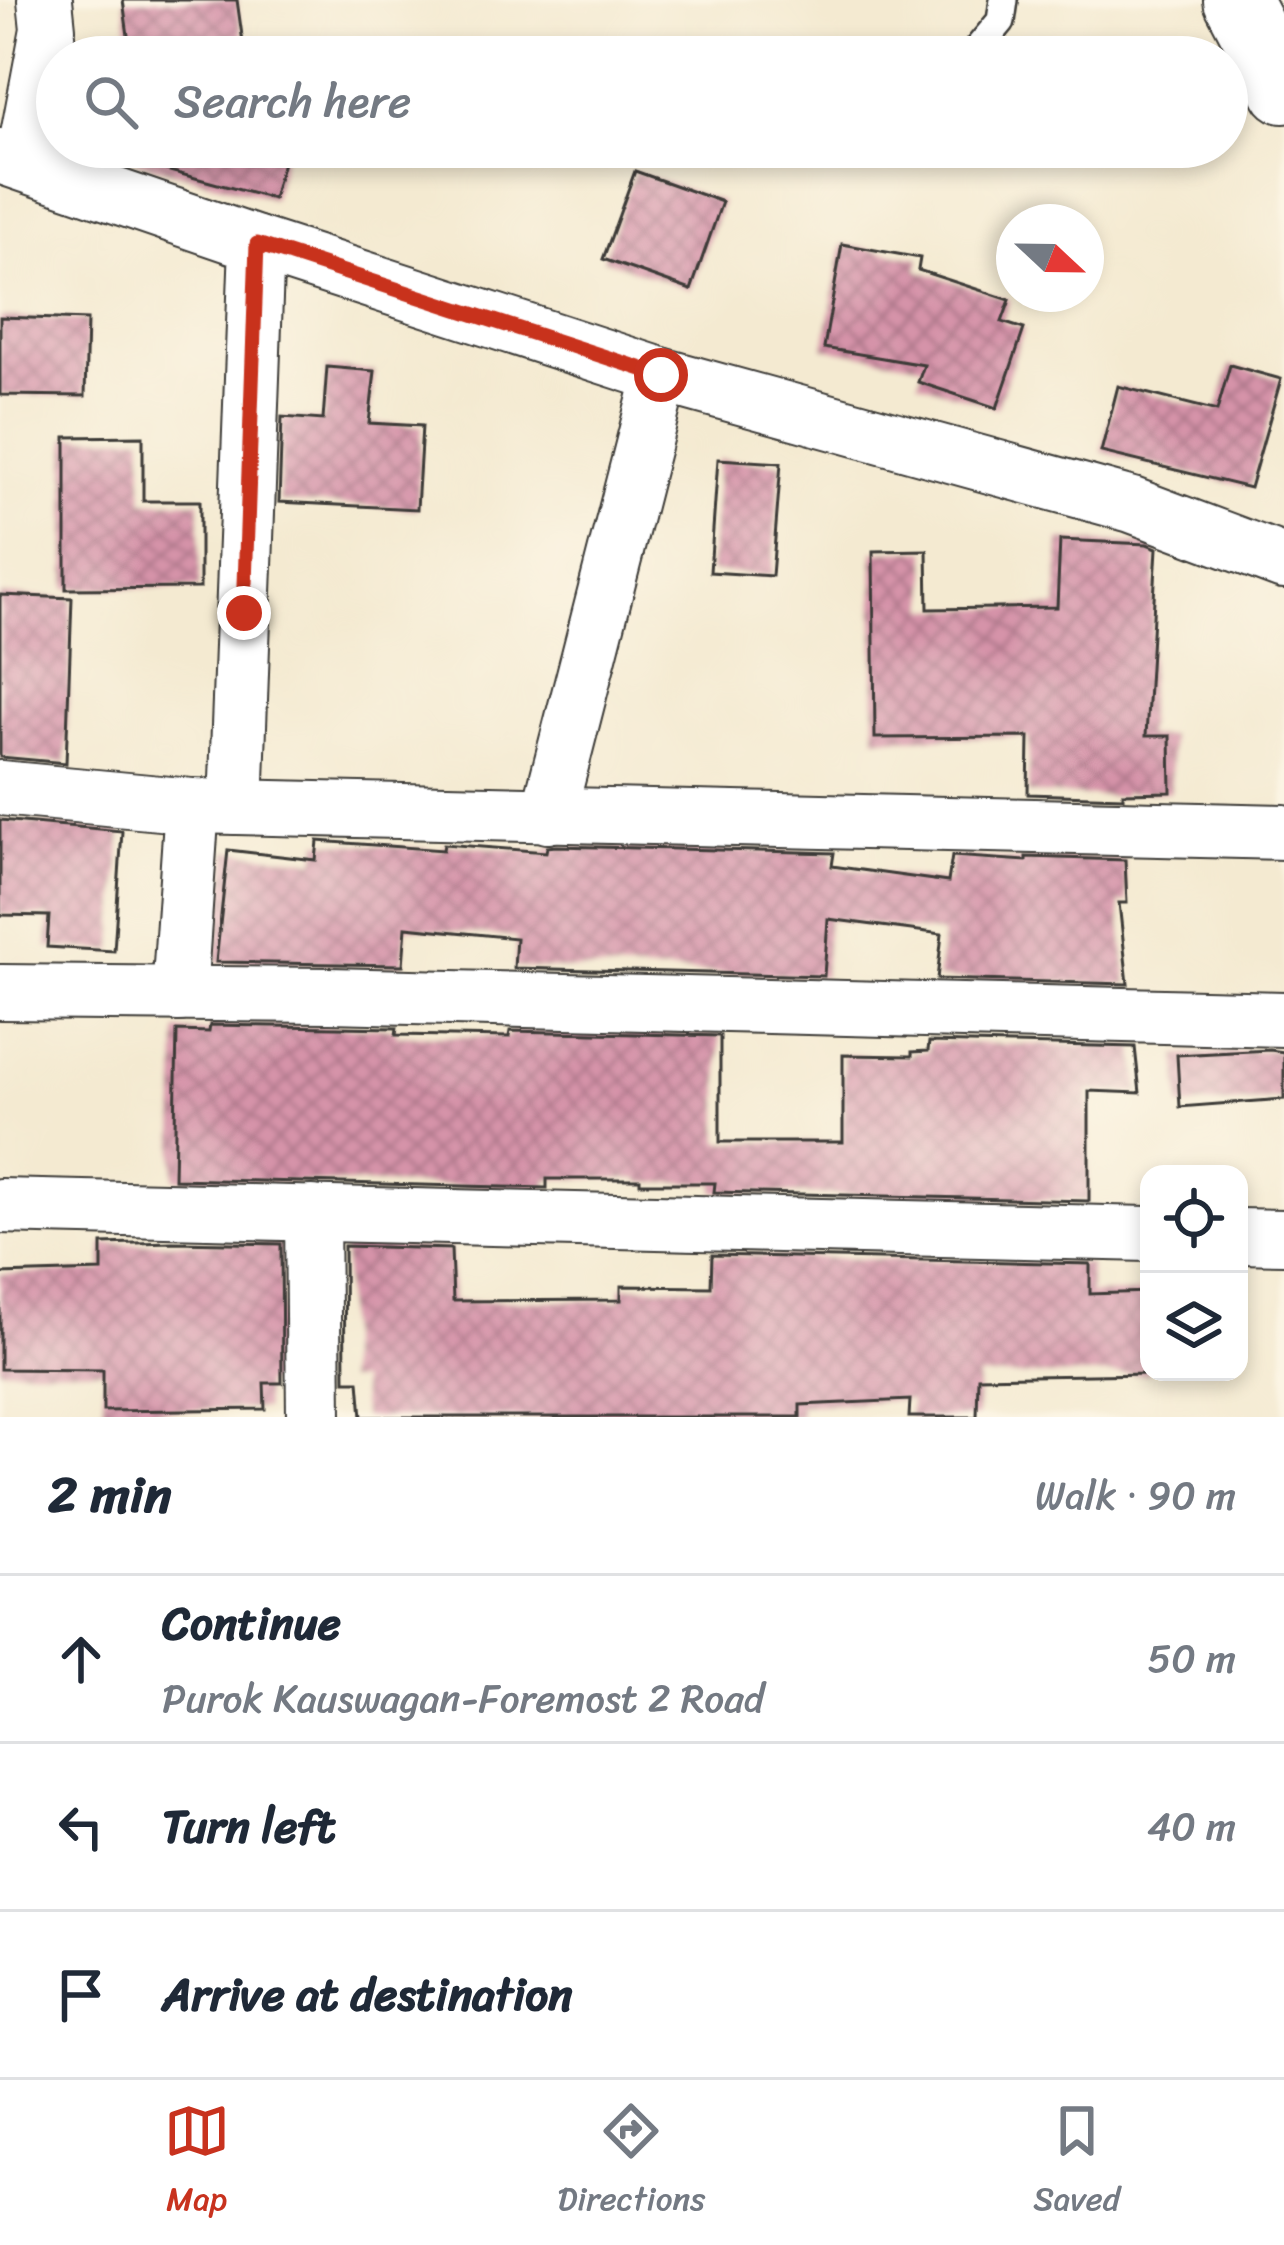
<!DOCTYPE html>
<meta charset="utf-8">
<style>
:root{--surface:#fff;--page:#f2f2f3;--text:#1f2937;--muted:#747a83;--line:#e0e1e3;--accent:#c8321e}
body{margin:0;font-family:Sriracha,sans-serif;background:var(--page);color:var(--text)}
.controls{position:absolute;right:36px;bottom:36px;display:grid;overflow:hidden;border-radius:24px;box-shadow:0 6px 18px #0003}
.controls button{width:108px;height:108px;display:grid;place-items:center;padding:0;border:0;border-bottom:3px solid var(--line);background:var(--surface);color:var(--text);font:60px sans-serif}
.compass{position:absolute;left:996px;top:204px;width:108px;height:108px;border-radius:50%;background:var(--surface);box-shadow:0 6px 18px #0003;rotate:112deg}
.stop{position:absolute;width:36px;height:36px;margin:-27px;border:9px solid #c8321e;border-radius:50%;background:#fff}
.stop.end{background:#c8321e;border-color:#fff;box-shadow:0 3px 12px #0008}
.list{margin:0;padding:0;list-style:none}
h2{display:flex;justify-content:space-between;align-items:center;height:156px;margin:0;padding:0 48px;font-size:51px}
h2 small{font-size:39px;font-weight:400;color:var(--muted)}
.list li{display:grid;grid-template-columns:78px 1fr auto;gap:36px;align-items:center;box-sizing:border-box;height:168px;padding:0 48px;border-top:3px solid var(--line)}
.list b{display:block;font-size:45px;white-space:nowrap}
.list p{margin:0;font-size:39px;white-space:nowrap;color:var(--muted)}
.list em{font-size:39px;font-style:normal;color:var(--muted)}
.icon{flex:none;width:66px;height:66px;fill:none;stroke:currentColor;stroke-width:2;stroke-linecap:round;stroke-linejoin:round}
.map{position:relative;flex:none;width:1284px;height:1417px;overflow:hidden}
.search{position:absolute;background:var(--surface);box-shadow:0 6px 18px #0003;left:36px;right:36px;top:36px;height:132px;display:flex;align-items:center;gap:30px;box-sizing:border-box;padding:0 42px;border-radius:66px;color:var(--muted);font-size:45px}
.sheet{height:660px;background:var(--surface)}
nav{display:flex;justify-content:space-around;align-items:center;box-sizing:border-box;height:168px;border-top:3px solid var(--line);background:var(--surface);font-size:33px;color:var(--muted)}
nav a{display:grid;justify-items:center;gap:6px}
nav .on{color:var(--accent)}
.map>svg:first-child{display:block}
.building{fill:url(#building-cross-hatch)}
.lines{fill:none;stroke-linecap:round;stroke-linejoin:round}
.lane-casing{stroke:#3c3b37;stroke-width:32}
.street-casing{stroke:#3c3b37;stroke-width:58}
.secondary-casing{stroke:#3c3b37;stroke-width:70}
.lane{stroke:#fff;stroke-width:27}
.street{stroke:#fff;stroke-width:54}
.secondary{stroke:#fff;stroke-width:66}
.route{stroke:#c8321e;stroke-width:15}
</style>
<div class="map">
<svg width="1284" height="1417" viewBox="0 0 1284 1417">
<defs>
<pattern id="building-cross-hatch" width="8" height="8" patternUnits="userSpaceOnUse" patternTransform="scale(3)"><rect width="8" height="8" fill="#d593a9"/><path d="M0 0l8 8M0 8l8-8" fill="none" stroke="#ac7789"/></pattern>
</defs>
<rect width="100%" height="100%" fill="#fcf5e5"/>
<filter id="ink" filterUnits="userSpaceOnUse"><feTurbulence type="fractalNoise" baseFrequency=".00833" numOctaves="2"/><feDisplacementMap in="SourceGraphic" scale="24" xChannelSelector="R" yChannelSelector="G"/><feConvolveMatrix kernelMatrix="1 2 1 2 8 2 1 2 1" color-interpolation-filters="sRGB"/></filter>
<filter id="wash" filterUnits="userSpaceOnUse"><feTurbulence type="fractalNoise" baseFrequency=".004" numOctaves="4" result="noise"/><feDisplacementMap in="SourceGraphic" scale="48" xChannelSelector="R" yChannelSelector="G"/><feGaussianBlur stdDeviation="2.7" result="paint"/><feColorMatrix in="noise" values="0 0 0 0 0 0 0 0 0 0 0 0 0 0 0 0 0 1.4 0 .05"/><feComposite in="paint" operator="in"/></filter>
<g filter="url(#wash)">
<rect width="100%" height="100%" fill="#f4ead1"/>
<g id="blocks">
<g class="building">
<path d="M 123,0 L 237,0 L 245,57 L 131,57 Z"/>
<path d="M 138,147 L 287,147 L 273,199 L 136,162 Z"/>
<path d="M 635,171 L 722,202 L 691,290 L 603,259 Z"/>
<path d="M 842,244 L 920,258 L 918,270 L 1010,300 L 1002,322 L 1024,329 L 997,408 L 918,382 L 924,365 L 824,348 Z"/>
<path d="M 0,317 L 87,320 L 85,396 L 0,395 Z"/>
<path d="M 1230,365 L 1281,379 L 1250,488 L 1101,452 L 1118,386 L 1217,411 Z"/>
<path d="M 327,367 L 375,371 L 369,423 L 422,426 L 417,509 L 279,502 L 282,417 L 323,420 Z"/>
<path d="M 143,436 L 143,501 L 200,501 L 200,588 L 66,589 L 66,437 Z"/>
<path d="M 718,459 L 781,463 L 772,576 L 710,572 Z"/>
<path d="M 1060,540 L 1147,544 L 1157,548 L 1146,736 L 1170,736 L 1171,792 L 1123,793 L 1123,797 L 1028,794 L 1029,737 L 875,738 L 873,551 L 927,550 L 928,609 L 1057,607 Z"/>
<path d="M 0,595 L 72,598 L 66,763 L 0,757 Z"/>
<path d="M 0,820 L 122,831 L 114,951 L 47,947 L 49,916 L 0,915 Z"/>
<path d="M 318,841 L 443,850 L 444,844 L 546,852 L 547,847 L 556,846 L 834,853 L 832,866 L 948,882 L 952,856 L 1026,861 L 1026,857 L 1125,860 L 1127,903 L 1119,903 L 1128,984 L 937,979 L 942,934 L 828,919 L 824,976 L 514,968 L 516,938 L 406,927 L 403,965 L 216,962 L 228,850 L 316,860 Z"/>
<path d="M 210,1025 L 397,1028 L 396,1035 L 509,1037 L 510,1031 L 720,1036 L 720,1142 L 843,1142 L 843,1055 L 912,1056 L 912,1052 L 928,1051 L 929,1042 L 1135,1047 L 1140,1093 L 1089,1091 L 1089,1201 L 714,1192 L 715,1183 L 640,1183 L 640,1179 L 547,1179 L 547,1188 L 174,1179 L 177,1031 L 209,1032 Z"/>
<path d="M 1270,1050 L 1284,1052 L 1284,1099 L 1180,1107 L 1177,1055 Z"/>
<path d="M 172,1242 L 281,1244 L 282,1383 L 264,1383 L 265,1409 L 103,1411 L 103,1370 L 0,1369 L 0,1274 L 102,1271 L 102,1244 Z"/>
<path d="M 344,1246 L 451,1249 L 453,1301 L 621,1300 L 621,1286 L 711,1287 L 712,1255 L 1090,1264 L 1090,1294 L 1149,1292 L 1149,1374 L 978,1377 L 977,1417 L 909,1417 L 910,1400 L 800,1405 L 800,1417 L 362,1417 L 359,1381 L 345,1381 Z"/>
</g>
</g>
</g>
<g filter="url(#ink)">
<use href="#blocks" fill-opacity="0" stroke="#3c3b37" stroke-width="3"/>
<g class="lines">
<g class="lane-casing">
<path id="lane" d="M 971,57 L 1001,21 L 1004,0"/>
</g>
<g class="street-casing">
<g id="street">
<path d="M 0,156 L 257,244 L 661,375 L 1132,505 L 1284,562"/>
<path d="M 23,162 L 48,29 L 45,0"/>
<path d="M 0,788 L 192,806 L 1284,832"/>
<path d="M 236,807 L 257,244"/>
<path d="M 548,816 L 661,375"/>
<path d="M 0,992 L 330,995 L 1284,1019"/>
<path d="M 179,994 L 192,806"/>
<path d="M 0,1206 L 1149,1234"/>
<path d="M 312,1213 L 314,1417"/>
<path d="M 1239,1236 L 1284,1237"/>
</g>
</g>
<g class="secondary-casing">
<path id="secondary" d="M 1237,0 L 1284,90"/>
</g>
<use href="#lane" class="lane"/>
<use href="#street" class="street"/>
<use href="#secondary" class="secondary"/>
</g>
</g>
<g class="lines" filter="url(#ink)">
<path class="route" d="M 244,613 L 257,244 L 661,375"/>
</g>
</svg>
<div class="controls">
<button><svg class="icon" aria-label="locate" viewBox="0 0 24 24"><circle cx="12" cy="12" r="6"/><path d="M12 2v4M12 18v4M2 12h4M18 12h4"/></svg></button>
<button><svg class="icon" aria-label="layers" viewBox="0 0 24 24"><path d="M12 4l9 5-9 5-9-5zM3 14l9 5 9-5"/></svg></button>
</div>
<svg class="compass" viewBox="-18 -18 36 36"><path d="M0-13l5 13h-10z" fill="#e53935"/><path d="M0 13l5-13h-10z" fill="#747a83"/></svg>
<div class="stop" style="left:661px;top:375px"></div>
<div class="stop end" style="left:244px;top:613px"></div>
<div class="search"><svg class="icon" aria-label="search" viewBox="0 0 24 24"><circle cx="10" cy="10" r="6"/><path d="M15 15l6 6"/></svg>Search here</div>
</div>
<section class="sheet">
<h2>2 min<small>Walk · 90 m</small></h2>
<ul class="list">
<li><svg class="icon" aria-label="ahead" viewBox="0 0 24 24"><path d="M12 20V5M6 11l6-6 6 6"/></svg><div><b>Continue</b><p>Purok Kauswagan-Foremost 2 Road</p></div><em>50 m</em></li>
<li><svg class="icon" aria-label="left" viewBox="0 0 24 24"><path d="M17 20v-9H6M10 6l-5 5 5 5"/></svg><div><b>Turn left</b></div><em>40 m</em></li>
<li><svg class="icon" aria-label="arrive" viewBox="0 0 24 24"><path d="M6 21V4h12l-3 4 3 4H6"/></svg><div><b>Arrive at destination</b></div></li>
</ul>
</section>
<nav>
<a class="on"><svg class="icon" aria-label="map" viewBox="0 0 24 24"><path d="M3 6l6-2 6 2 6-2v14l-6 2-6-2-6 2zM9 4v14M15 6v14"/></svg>Map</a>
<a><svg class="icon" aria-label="directions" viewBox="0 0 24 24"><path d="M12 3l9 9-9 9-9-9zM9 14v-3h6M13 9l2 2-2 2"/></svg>Directions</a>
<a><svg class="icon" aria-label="saved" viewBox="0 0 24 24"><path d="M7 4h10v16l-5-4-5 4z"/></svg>Saved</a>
</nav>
